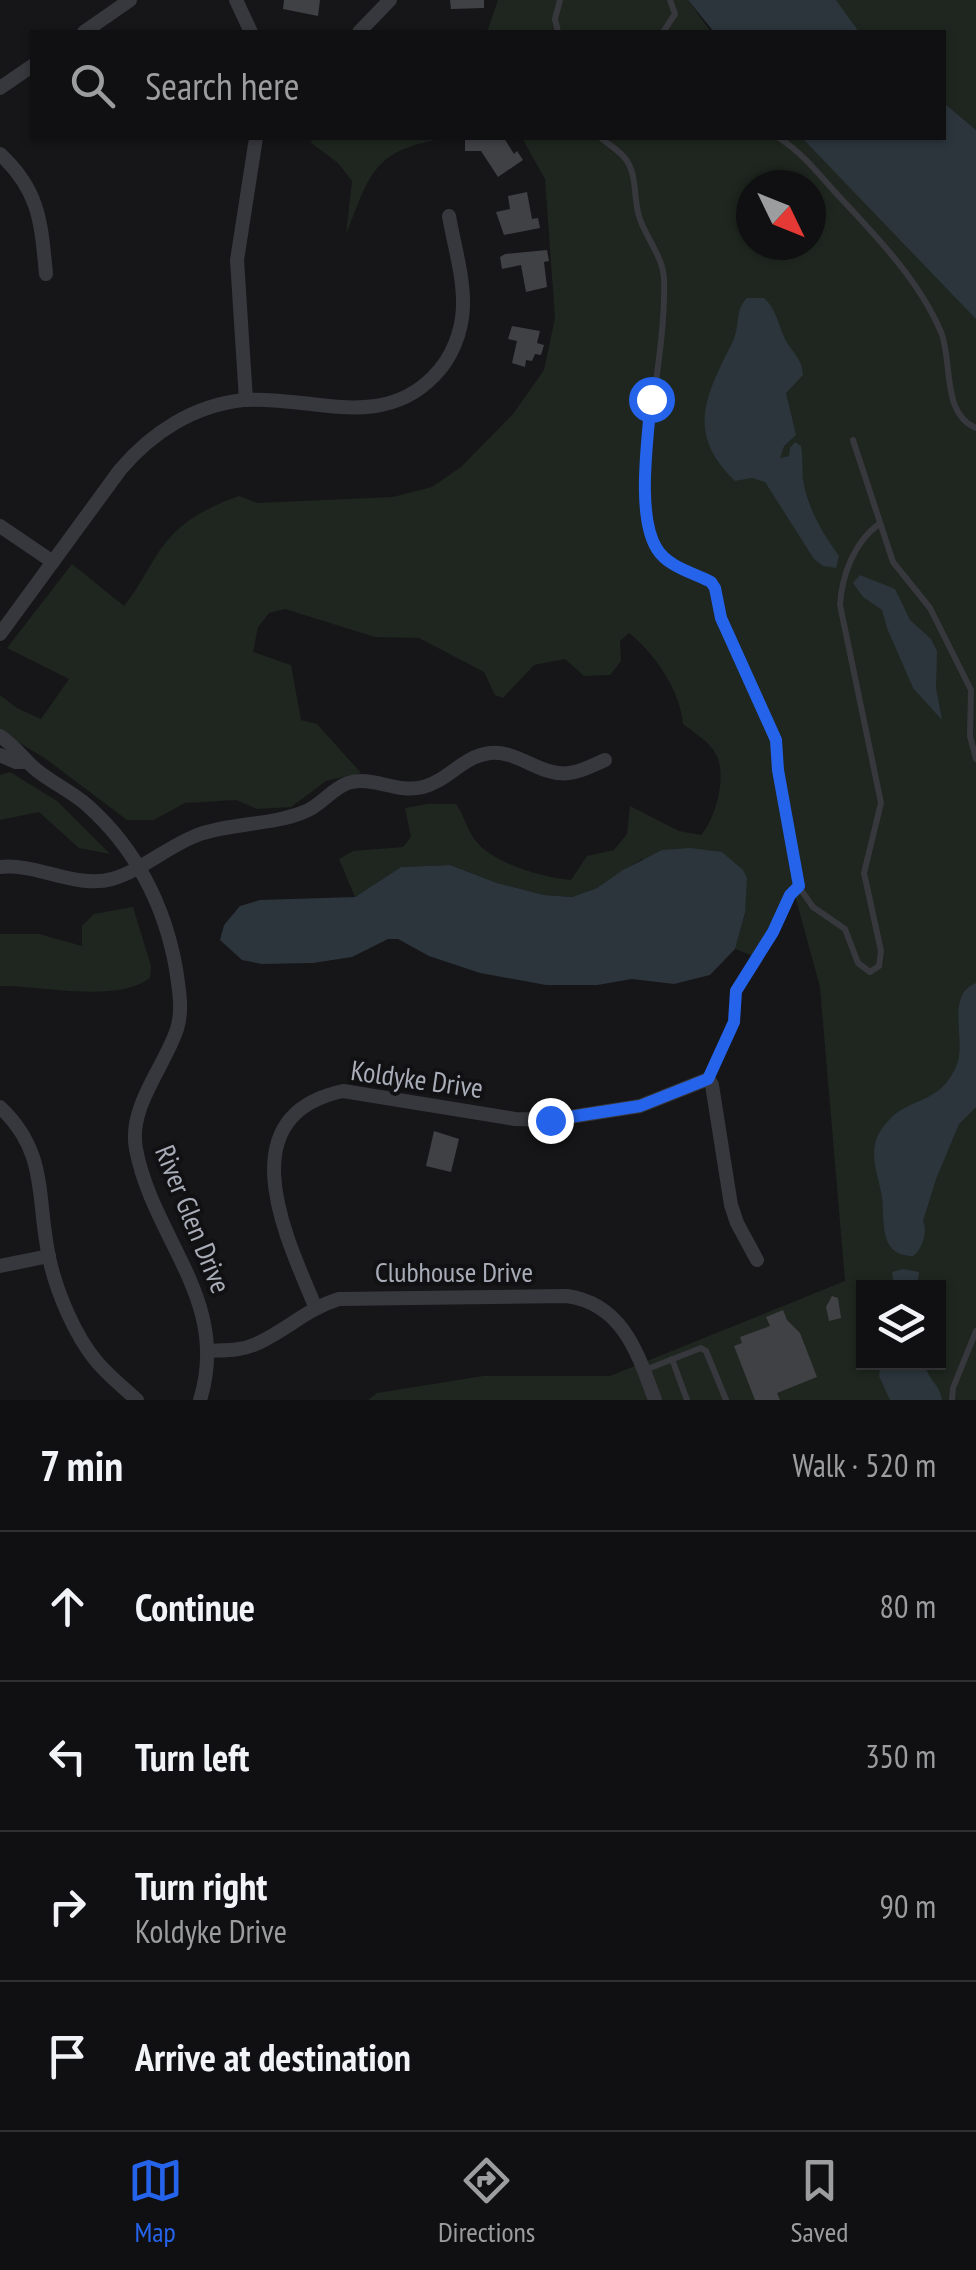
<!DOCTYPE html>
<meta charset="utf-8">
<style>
:root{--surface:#101012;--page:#19191b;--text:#f1f3f6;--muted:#9c9d9f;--line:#303032;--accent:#2563eb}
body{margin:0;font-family:"PT Sans Narrow",sans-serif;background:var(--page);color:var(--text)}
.controls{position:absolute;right:30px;bottom:30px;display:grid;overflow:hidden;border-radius:0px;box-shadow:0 2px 8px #0004}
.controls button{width:90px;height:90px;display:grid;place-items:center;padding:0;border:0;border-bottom:2px solid var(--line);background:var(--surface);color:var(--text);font:50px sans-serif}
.compass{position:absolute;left:736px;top:170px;width:90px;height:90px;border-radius:50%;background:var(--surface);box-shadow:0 2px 8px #0004;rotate:133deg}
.stop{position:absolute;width:30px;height:30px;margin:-22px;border:8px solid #2563eb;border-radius:50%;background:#fff}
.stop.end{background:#2563eb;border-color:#fff;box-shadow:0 2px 10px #0008}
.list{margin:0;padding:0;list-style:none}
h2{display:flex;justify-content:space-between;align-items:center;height:130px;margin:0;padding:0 40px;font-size:42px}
h2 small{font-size:32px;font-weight:400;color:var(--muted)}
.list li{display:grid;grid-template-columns:65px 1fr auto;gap:30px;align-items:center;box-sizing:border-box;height:150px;padding:0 40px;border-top:2px solid var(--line)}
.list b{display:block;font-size:38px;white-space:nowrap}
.list p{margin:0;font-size:32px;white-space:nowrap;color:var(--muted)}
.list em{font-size:32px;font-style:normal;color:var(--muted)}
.icon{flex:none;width:55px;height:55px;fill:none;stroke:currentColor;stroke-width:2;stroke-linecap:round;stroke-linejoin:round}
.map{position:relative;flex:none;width:976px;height:1400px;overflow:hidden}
.search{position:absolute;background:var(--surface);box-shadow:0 2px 8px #0004;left:30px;right:30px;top:30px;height:110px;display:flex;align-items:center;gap:25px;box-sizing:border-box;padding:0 35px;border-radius:0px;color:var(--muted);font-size:38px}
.sheet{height:730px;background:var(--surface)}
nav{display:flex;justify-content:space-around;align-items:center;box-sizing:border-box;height:140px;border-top:2px solid var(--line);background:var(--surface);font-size:28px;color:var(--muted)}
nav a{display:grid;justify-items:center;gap:5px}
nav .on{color:var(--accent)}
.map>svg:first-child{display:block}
.green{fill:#1e261f;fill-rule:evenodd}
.water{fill:#2c353c}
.building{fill:#404145}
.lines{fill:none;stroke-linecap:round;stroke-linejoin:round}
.lane{stroke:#37383d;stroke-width:6}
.street{stroke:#37383d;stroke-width:14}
.route{stroke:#2563eb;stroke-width:12}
.labels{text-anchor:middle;stroke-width:8;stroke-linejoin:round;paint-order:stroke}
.street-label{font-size:28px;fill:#a8adb8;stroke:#111113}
</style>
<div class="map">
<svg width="976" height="1400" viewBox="0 0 976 1400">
<rect width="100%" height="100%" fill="#161618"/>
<g class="green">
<path d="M 498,0 L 688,0 L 711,32 L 487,32 Z"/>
<path d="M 814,0 L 976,0 L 976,130 L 944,103 L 944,32 L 840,32 Z"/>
<path d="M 317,138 L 447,138 C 374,150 371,170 346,235 L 352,181 L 338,163 L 310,142 Z"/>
<path d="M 522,138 L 802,138 L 976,317 L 976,1400 L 368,1400 L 377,1393 L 483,1376 L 610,1376 L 845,1281 L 820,987 L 792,885 L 753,956 L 735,949 L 745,913 L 642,859 L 597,888 L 572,897 L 544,895 L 497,883 L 450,865 L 401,867 L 355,897 L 339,859 L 353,851 L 403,847 L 411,837 L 405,808 L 427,804 L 456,804 C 464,815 467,829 475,840 C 492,863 544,878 571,880 L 587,856 L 614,850 L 627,834 L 630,806 L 679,831 L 701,835 C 716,818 729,772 714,751 C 707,740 693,732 683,724 C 680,690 655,654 629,633 L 620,641 L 621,661 L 610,675 L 584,676 L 565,659 L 534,665 L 503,698 L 495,695 L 484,672 L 419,638 L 375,637 L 285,609 L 269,613 L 258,627 L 253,652 L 291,665 L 301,720 L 317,724 L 361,773 L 326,781 L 291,807 L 257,809 L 236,800 L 185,803 L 154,820 L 127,820 L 46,759 L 0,731 L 0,695 L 17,708 L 41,719 L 69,679 L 7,648 L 72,564 L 124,606 C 137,590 144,575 155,558 C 175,524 203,509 239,496 L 257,503 L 393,497 L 432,487 L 461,467 L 513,414 L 544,370 L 555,318 L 545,179 ZM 751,185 L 811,185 L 811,245 L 751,245 ZM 864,1288 L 938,1288 L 938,1362 L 864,1362 Z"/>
<path d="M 10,772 L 57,801 L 110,854 L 79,848 L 39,812 L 0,820 L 0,775 Z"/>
<path d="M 133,907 L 151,966 L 150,978 C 115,1004 42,985 0,986 L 0,934 L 39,934 L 82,946 L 82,926 L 94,914 Z"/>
</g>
<g class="water">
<path d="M 688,0 L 836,0 L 859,32 L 714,32 Z"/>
<path d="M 944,103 L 976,130 L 976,319 L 802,138 L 944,138 Z"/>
<path d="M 747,298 L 764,298 C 776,309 778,323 784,337 C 791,352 802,357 803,375 L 786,393 L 796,435 L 784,446 L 780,458 L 789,456 L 790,448 L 795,442 L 801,446 C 803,457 802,468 803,480 C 808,509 822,532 839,556 L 836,568 L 823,566 L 814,559 L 765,482 L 752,478 L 735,481 C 684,432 707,394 733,341 C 740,326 735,309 747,298 Z"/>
<path d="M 860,575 L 895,589 L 910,620 L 931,639 L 937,651 L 936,688 L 942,720 L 913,688 L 887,628 L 882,610 L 863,597 L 853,583 Z"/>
<path d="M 690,848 L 722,852 L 743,870 L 747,878 L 745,913 L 735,949 L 710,975 L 674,984 L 632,979 L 597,985 L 546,985 L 480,973 L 429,956 L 398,939 L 388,939 L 352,957 L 313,963 L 262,964 L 242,960 L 220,940 L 224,925 L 240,906 L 260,900 L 355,897 L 401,867 L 450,865 L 497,883 L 544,895 L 572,897 L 597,888 L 623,870 L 662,850 Z"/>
<path d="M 976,983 L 976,1107 L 959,1124 L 936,1179 L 923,1221 C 928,1232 922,1249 913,1256 C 878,1256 885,1220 882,1197 C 877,1167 863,1145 891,1118 C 912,1097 939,1104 956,1067 C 968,1042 944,996 976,983 Z"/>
<path d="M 903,1269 L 919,1272 L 917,1287 L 894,1287 L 892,1272 Z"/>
<path d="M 881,1363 L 925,1363 C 926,1378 940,1384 942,1400 L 890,1400 L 879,1376 Z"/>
</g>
<g class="building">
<path d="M 284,0 L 320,0 L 318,16 L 283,9 Z"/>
<path d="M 450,0 L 484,0 L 484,8 L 451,9 Z"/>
<path d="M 465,138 L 504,138 L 514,154 L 517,151 L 523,160 L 498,177 L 481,151 L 465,151 Z"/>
<path d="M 527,192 L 532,219 L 538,218 L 540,228 L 504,235 L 496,212 L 510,209 L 508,196 Z"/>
<path d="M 547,250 L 549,261 L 544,262 L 547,287 L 526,292 L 521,265 L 502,269 L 500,257 L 505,254 Z"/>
<path d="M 512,326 L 540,331 L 537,343 L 544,345 L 541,355 L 535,354 L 532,361 L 526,360 L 525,367 L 512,363 L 517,341 L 508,339 Z"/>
<path d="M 434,1131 L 459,1139 L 451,1172 L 426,1166 Z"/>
<path d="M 832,1296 L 838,1298 L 841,1318 L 829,1321 L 826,1307 Z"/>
<path d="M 783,1310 L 787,1320 L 800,1333 L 817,1377 L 777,1393 L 780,1400 L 755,1400 L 734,1346 L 742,1343 L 740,1337 L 770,1326 L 766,1317 Z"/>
</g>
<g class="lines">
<g class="lane">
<path d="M 558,32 L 555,19 L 560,0"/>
<path d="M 663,32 L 675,14 L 670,0"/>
<path d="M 601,138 C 608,144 618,150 624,157 C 638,173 633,197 639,216 C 645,237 663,256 664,279 C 666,351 645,419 647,492 C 647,510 647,528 655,545 C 666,569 699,569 715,588 L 721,618 L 776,741 L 777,770 L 790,822 L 799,887 L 813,907 L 845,929 L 858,963 L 870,972 L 879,966 L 881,951 L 864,873 L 881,803 L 840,605 C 842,575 854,542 879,524"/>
<path d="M 779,138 C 800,151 817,172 834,191 C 873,233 918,278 941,332 C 953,362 941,413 976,428"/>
<path d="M 853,440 L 893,562 L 930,608 L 971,690 L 970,736 L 976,759"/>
<path d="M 708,1078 L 734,1022 L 735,991 L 773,932 L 791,895 L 799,887"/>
<path d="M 672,1359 L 687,1400"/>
<path d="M 645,1370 L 701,1348 L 706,1351 L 726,1400"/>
<path d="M 952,1400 L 953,1388 L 976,1331"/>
</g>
<g class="street">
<path d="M 236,0 L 251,32"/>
<path d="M 84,32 L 130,0"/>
<path d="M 359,32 L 390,0"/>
<path d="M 0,88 L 32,66"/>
<path d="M 0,154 C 40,191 41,223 46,274"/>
<path d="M 246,400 L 237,260 L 256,138"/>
<path d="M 0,526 L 53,562"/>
<path d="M 0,634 L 120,470 C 151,433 194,405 244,400 C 310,395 380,432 434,376 C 452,358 462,332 463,307 C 464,277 454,245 449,216"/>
<path d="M 0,736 C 12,744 17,751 27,761 C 41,778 71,790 88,806 C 136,849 165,906 176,969 C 179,989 183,1010 177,1029 C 164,1068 128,1107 136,1149 C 153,1239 231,1301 200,1400"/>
<path d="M 0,755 L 16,762 L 27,762"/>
<path d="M 0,867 C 37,863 76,889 112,879 C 143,870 169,845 200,834 C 233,823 272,825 304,812 C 321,806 331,789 348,783 C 372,775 397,794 423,787 C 448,781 463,756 490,753 C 518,750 541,777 569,773 C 582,772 593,765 605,760"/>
<path d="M 0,1107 C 49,1153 36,1198 49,1257 C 56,1291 75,1336 97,1362 C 109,1376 124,1388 137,1400"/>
<path d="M 0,1266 L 49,1256"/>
<path d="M 315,1306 C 286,1237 227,1116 343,1091 L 515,1119 L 551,1120 L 640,1106 L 708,1079 L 712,1085 L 731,1205 L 737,1223 L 757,1260"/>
<path d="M 208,1351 C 224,1350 241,1351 256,1344 C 286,1331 306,1309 339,1299 L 567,1296 C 623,1304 638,1354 655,1400"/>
</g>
</g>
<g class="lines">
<path class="route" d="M 550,1120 L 640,1106 L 708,1079 L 734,1022 L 736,991 L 773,932 L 790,895 L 799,886 L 778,770 L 776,740 L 721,618 L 715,588 L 711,582 C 694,573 668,567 657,549 C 636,516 648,438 651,399"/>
</g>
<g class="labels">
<g class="street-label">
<text transform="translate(417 1079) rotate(8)" y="10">Koldyke Drive</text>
<text transform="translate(193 1219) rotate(68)" y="10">River Glen Drive</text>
<text x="454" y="1282">Clubhouse Drive</text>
</g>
</g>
</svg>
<div class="controls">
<button><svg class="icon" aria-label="layers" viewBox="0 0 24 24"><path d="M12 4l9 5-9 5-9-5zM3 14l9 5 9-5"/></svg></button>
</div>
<svg class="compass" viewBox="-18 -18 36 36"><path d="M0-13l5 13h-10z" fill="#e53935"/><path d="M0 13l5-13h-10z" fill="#9c9d9f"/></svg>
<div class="stop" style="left:651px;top:399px"></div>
<div class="stop end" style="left:550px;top:1120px"></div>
<div class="search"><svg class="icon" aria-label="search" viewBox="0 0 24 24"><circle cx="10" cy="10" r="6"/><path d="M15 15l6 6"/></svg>Search here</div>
</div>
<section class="sheet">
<h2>7 min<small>Walk · 520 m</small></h2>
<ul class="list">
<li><svg class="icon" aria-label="ahead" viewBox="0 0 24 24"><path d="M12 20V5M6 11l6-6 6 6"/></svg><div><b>Continue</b></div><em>80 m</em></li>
<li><svg class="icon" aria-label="left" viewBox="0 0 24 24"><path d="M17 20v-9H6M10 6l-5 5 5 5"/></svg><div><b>Turn left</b></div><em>350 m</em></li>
<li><svg class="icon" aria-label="right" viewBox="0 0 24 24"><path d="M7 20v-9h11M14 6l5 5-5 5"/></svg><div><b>Turn right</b><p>Koldyke Drive</p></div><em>90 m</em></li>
<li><svg class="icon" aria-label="arrive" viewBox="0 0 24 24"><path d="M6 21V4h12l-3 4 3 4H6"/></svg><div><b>Arrive at destination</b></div></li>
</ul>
</section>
<nav>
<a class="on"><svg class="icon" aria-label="map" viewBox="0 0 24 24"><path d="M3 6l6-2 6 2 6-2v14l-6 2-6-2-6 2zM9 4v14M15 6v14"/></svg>Map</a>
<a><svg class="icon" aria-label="directions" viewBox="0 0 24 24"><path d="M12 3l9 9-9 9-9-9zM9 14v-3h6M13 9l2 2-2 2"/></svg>Directions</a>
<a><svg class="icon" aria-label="saved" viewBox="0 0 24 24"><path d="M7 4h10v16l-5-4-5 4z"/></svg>Saved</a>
</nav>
